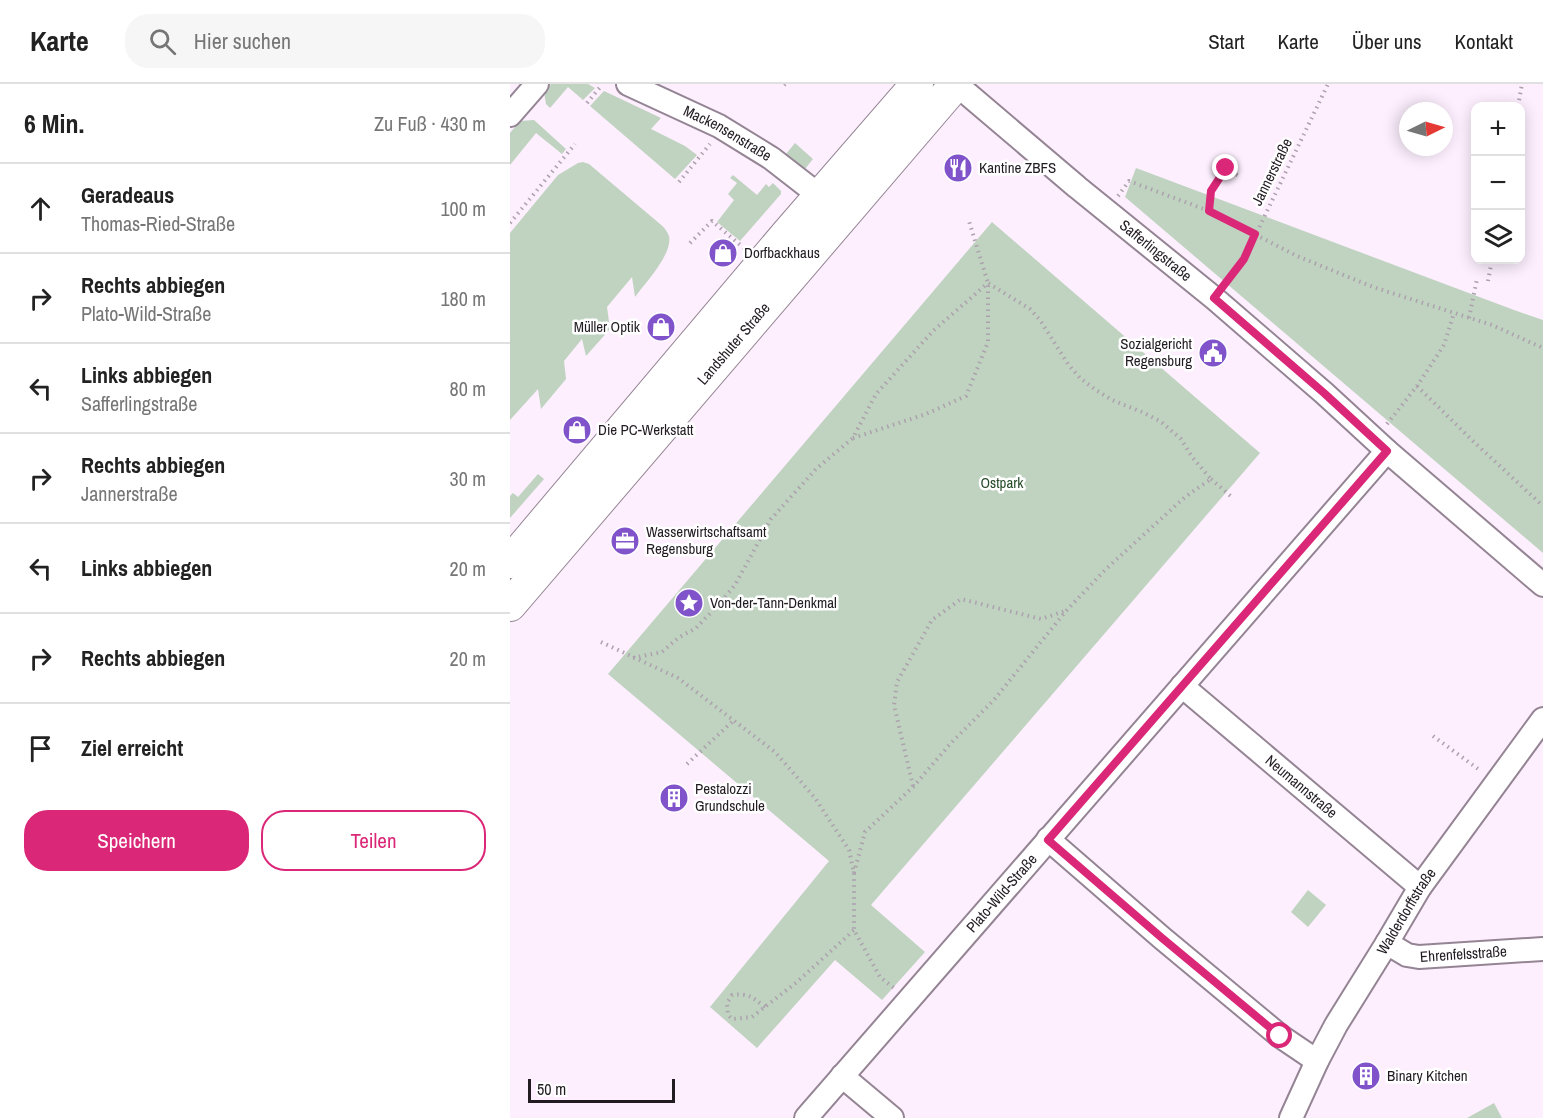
<!DOCTYPE html>
<html lang="de">
<meta charset="utf-8">
<style>
:root{--surface:#fff;--page:#f6f6f6;--text:#222;--muted:#767676;--line:#e0e0e0;--accent:#db2777}
body{margin:0;font-family:"Archivo Narrow",sans-serif;background:var(--page);color:var(--text)}
.controls{position:absolute;right:18px;top:18px;display:grid;overflow:hidden;border-radius:12px;box-shadow:0 3px 15px #0003}
.controls button{width:54px;height:54px;display:grid;place-items:center;padding:0;border:0;border-bottom:2px solid var(--line);background:var(--surface);color:var(--text);font:30px sans-serif}
.compass{position:absolute;left:889px;top:18px;width:54px;height:54px;border-radius:50%;background:var(--surface);box-shadow:0 3px 15px #0003;rotate:85deg}
.scale{position:absolute;left:18px;bottom:15px;width:147px;box-sizing:border-box;padding-left:6px;border:3px solid #221c22;border-top:0;font-size:16px;line-height:21px;white-space:nowrap;color:#221c22;-webkit-text-stroke:4px #fff;paint-order:stroke}
.stop{position:absolute;width:18px;height:18px;margin:-14px;border:4px solid #db2777;border-radius:50%;background:#fff}
.stop.end{background:#db2777;border-color:#fff;box-shadow:0 2px 6px #0008}
.list{margin:0;padding:0;list-style:none}
h2{display:flex;justify-content:space-between;align-items:center;height:78px;margin:0;padding:0 24px;font-size:26px}
h2 small{font-size:20px;font-weight:400;color:var(--muted)}
.list li{display:grid;grid-template-columns:39px 1fr auto;gap:18px;align-items:center;box-sizing:border-box;height:90px;padding:0 24px;border-top:2px solid var(--line)}
.list b{display:block;font-size:22px;white-space:nowrap}
.list p{margin:0;font-size:20px;white-space:nowrap;color:var(--muted)}
.list em{font-size:20px;font-style:normal;color:var(--muted)}
.actions{display:flex;gap:12px;padding:18px 24px}
.actions a{flex:1;padding:14px 0;border:2px solid var(--accent);border-radius:24px;text-align:center;font-size:21px;color:var(--accent)}
.actions .main{background:var(--accent);color:#fff}
.icon{flex:none;width:33px;height:33px;fill:none;stroke:currentColor;stroke-width:2;stroke-linecap:round;stroke-linejoin:round}
.map{position:relative;flex:none;width:1033px;height:1034px;overflow:hidden}
header{display:flex;align-items:center;gap:36px;box-sizing:border-box;height:84px;padding:0 30px;background:var(--surface);border-bottom:2px solid var(--line)}
header strong{font-size:28px}
nav{display:flex;gap:33px;margin-inline-start:auto;font-size:21px}
.search{width:420px;height:54px;background:var(--page);display:flex;align-items:center;gap:15px;box-sizing:border-box;padding:0 21px;border-radius:24px;color:var(--muted);font-size:22px}
main{display:flex}
aside{flex:1;background:var(--surface)}
.map>svg:first-child{display:block}
.green{fill:#bfd3c0}
.lines{fill:none;stroke-linecap:round;stroke-linejoin:round}
.minor-casing{stroke:#948494;stroke-width:26}
.secondary-casing{stroke:#948494;stroke-width:34}
.path{stroke:#aca1ad;stroke-width:4;stroke-dasharray:1.5 4.5;stroke-linecap:butt}
.minor{stroke:#fff;stroke-width:22}
.secondary{stroke:#fff;stroke-width:32}
.route{stroke:#db2777;stroke-width:8}
.labels{text-anchor:middle;stroke-width:5;stroke-linejoin:round;paint-order:stroke}
.street-label{font-size:15px;fill:#221c22;stroke:#fff}
.poi-label{font-size:15px;fill:#221c22;stroke:#fff;text-anchor:start}
.park-label{font-size:15px;fill:#264b29;stroke:#fff}
</style>
<header>
<strong>Karte</strong>
<div class="search"><svg class="icon" aria-label="search" viewBox="0 0 24 24"><circle cx="10" cy="10" r="6"/><path d="M15 15l6 6"/></svg>Hier suchen</div>
<nav><a>Start</a><a>Karte</a><a>Über uns</a><a>Kontakt</a></nav>
</header>
<main>
<aside>
<h2>6 Min.<small>Zu Fuß · 430 m</small></h2>
<ul class="list">
<li><svg class="icon" aria-label="ahead" viewBox="0 0 24 24"><path d="M12 20V5M6 11l6-6 6 6"/></svg><div><b>Geradeaus</b><p>Thomas-Ried-Straße</p></div><em>100 m</em></li>
<li><svg class="icon" aria-label="right" viewBox="0 0 24 24"><path d="M7 20v-9h11M14 6l5 5-5 5"/></svg><div><b>Rechts abbiegen</b><p>Plato-Wild-Straße</p></div><em>180 m</em></li>
<li><svg class="icon" aria-label="left" viewBox="0 0 24 24"><path d="M17 20v-9H6M10 6l-5 5 5 5"/></svg><div><b>Links abbiegen</b><p>Safferlingstraße</p></div><em>80 m</em></li>
<li><svg class="icon" aria-label="right" viewBox="0 0 24 24"><path d="M7 20v-9h11M14 6l5 5-5 5"/></svg><div><b>Rechts abbiegen</b><p>Jannerstraße</p></div><em>30 m</em></li>
<li><svg class="icon" aria-label="left" viewBox="0 0 24 24"><path d="M17 20v-9H6M10 6l-5 5 5 5"/></svg><div><b>Links abbiegen</b></div><em>20 m</em></li>
<li><svg class="icon" aria-label="right" viewBox="0 0 24 24"><path d="M7 20v-9h11M14 6l5 5-5 5"/></svg><div><b>Rechts abbiegen</b></div><em>20 m</em></li>
<li><svg class="icon" aria-label="arrive" viewBox="0 0 24 24"><path d="M6 21V4h12l-3 4 3 4H6"/></svg><div><b>Ziel erreicht</b></div></li>
</ul>
<div class="actions"><a class="main">Speichern</a><a>Teilen</a></div>
</aside>
<div class="map">
<svg width="1033" height="1034" viewBox="0 0 1033 1034">
<rect width="100%" height="100%" fill="#fdeffe"/>
<g class="green">
<path d="M 41,0 L 78,0 L 85,4 L 73,16 L 58,3 L 40,24 L 36,20 L 34,8 Z"/>
<path d="M 94,7 L 151,34 L 141,45 L 175,62 L 187,71 L 165,95 L 80,22 Z"/>
<path d="M 24,36 L 56,65 L 52,70 L 26,49 L 0,81 L 0,49 L 10,37 Z"/>
<path d="M 285,59 L 303,75 L 295,85 L 276,70 Z"/>
<path d="M 73,78 L 79,80 L 150,140 C 154,143 157,147 159,152 C 163,170 135,199 125,213 L 122,193 L 97,223 L 100,245 L 76,272 L 72,255 L 54,277 L 56,295 L 31,325 L 28,305 L 0,336 L 0,149 L 48,91 L 68,79 Z"/>
<path d="M 626,84 L 1004,226 L 1033,236 L 1033,469 L 615,113 Z"/>
<path d="M 223,91 L 247,111 L 256,100 L 259,103 L 263,99 L 271,107 L 271,110 L 230,157 L 207,138 L 224,116 L 218,110 L 227,99 L 220,94 Z"/>
<path d="M 482,138 L 750,369 L 361,821 L 415,868 L 372,916 L 325,876 L 247,964 L 200,923 L 319,777 L 98,590 Z"/>
<path d="M 28,390 L 34,395 L 0,434 L 0,412 L 3,409 L 8,413 Z"/>
<path d="M 798,806 L 816,821 L 798,843 L 781,828 Z"/>
<path d="M 984,1019 L 992,1034 L 957,1034 Z"/>
</g>
<g class="lines">
<g class="minor-casing">
<g id="minor">
<path id="s1" d="M 118,0 L 209,42 L 261,74 L 310,112"/>
<path id="s2" d="M 446,0 L 567,103 L 704,214 L 814,309 L 877,367 L 1033,501"/>
<path d="M 0,31 L 27,0"/>
<path id="s3" d="M 672,602 L 910,803"/>
<path d="M 538,755 L 652,854 L 770,952 L 807,977"/>
<path id="s4" d="M 877,859 L 897,871 L 909,873 L 1033,865"/>
<path d="M 332,992 L 382,1034"/>
<path id="s5" d="M 296,1034 L 877,367"/>
<path id="s6" d="M 781,1034 L 807,977 L 826,941 L 877,859 L 910,803 L 1033,635"/>
</g>
</g>
<g class="secondary-casing">
<g id="secondary">
<path d="M 0,478 L 276,151 L 407,0"/>
<path id="s7" d="M 0,521 L 446,0"/>
</g>
</g>
<g class="path">
<path d="M 274,1 L 275,0"/>
<path d="M 77,19 L 91,2"/>
<path d="M 1008,22 L 1012,0"/>
<path d="M 169,98 L 200,60"/>
<path d="M 608,112 L 619,97 L 699,127 L 787,172 L 863,203 L 982,241 L 1033,264"/>
<path d="M 699,127 L 701,107 L 715,84 L 729,92"/>
<path d="M 0,139 L 65,60"/>
<path d="M 180,159 L 202,137 L 235,165"/>
<path d="M 978,197 L 982,176"/>
<path d="M 715,199 L 734,175 L 818,0"/>
<path d="M 959,234 L 967,195"/>
<path d="M 907,302 L 965,359 L 1033,422"/>
<path d="M 877,340 L 907,302 L 934,261 L 944,229"/>
<path d="M 343,354 L 416,330 L 456,312 L 478,258 L 478,199 L 458,134"/>
<path d="M 701,395 L 723,414"/>
<path d="M 91,558 L 168,594 L 265,668 L 305,714 L 339,766 L 344,789 L 344,846 L 370,893 L 384,904"/>
<path d="M 123,574 L 152,568 L 168,554 L 186,544 L 209,520 L 225,501 L 261,435 L 306,385 L 343,354 L 366,310 L 423,247 L 478,199"/>
<path d="M 923,652 L 971,687"/>
<path d="M 177,680 L 224,636"/>
<path d="M 403,702 L 384,621 L 387,598 L 422,536 L 451,515 L 531,535 L 555,527"/>
<path d="M 344,789 L 355,748 L 403,703 L 441,659 L 483,617 L 556,527 L 596,485 L 675,413 L 701,395 L 682,373 L 671,355 L 650,337 L 632,328 L 602,316 L 586,306 L 570,294 L 558,280 L 530,236 L 520,225 L 478,199"/>
<path d="M 255,923 C 242,913 239,909 222,911 L 217,919 L 218,931 L 222,935 L 242,933 L 287,898 L 344,846"/>
</g>
<use href="#minor" class="minor"/>
<use href="#secondary" class="secondary"/>
</g>
<g class="lines">
<path class="route" d="M 716,84 L 701,107 L 699,127 L 745,150 L 734,175 L 704,214 L 814,309 L 877,367 L 538,756 L 652,854 L 770,952"/>
</g>
<defs>
<g id="restaurant-disc" transform="scale(1.5)"><circle r="9.5" fill="#8053cb" stroke="#fff"/><path d="M-5-6h1v4h1v-4h1v4h1v-4h1v5L-1.5 .5V6h-2V.5L-5-1ZM5-6V6H3V1.5H1.5Q1.5-4 5-6Z" fill="#fff"/></g>
<g id="shop-disc" transform="scale(1.5)"><circle r="9.5" fill="#8053cb" stroke="#fff"/><path d="M-5-2.5h2.3a2.7 3.5 0 0 1 5.4 0H5L5.5 6h-11ZM-1.5-2.5h3a1.5 2.3 0 0 0-3 0Z" fill="#fff"/></g>
<g id="civic-disc" transform="scale(1.5)"><circle r="9.5" fill="#8053cb" stroke="#fff"/><path d="M-.6-6.5H3V-4.5H.6V-3L4-1V1h2V6H-6V1h2V-1L-.6-3ZM-1.2 2.5V6h2.4V2.5Z" fill="#fff"/></g>
<g id="office-disc" transform="scale(1.5)"><circle r="9.5" fill="#8053cb" stroke="#fff"/><path d="M-6-3h4V-5.5h4V-3h4V5H-6ZM-1-4.5V-3h2v-1.5ZM-6 0V1H6V0Z" fill="#fff"/></g>
<g id="sight-disc" transform="scale(1.5)"><circle r="9.5" fill="#8053cb" stroke="#fff"/><path d="M0-6L1.8-2.2L6-1.7L2.9 1.2L3.7 5.4L0 3.3L-3.7 5.4L-2.9 1.2L-6-1.7L-1.8-2.2Z" fill="#fff"/></g>
<g id="building-disc" transform="scale(1.5)"><circle r="9.5" fill="#8053cb" stroke="#fff"/><path d="M-4-6H4V6H1V3H-1V6H-4ZM-2.5-4.3h1.7v1.8h-1.7ZM.8-4.3h1.7v1.8H.8ZM-2.5-1h1.7V.8h-1.7ZM.8-1h1.7V.8H.8Z" fill="#fff"/></g>
</defs>
<g fill-rule="evenodd">
<use href="#restaurant-disc" x="448" y="84"/>
<use href="#shop-disc" x="213" y="169"/>
<use href="#shop-disc" x="151" y="243"/>
<use href="#civic-disc" x="703" y="269"/>
<use href="#shop-disc" x="67" y="346"/>
<use href="#office-disc" x="115" y="457"/>
<use href="#sight-disc" x="179" y="519"/>
<use href="#building-disc" x="164" y="714"/>
<use href="#building-disc" x="856" y="992"/>
</g>
<g class="labels">
<g class="street-label">
<text dy="5" stroke="none"><textPath href="#s1" startOffset="111">Mackensenstraße</textPath></text>
<text transform="translate(762 88) rotate(-64)" y="5">Jannerstraße</text>
<text dy="5" stroke="none"><textPath href="#s2" startOffset="260">Safferlingstraße</textPath></text>
<text dy="5" stroke="none"><textPath href="#s7" startOffset="344">Landshuter Straße</textPath></text>
<text dy="5" stroke="none"><textPath href="#s3" startOffset="156">Neumannstraße</textPath></text>
<text dy="5" stroke="none"><textPath href="#s5" startOffset="298">Plato-Wild-Straße</textPath></text>
<text dy="5" stroke="none"><textPath href="#s6" startOffset="237">Walderdorffstraße</textPath></text>
<text dy="5" stroke="none"><textPath href="#s4" startOffset="80">Ehrenfelsstraße</textPath></text>
</g>
<g class="poi-label">
<text x="469" y="89">Kantine ZBFS</text>
<text x="234" y="174">Dorfbackhaus</text>
<text x="130" y="248" text-anchor="end">Müller Optik</text>
<text x="682" y="265" text-anchor="end">Sozialgericht<tspan x="682" dy="17">Regensburg</tspan></text>
<text x="88" y="351">Die PC-Werkstatt</text>
<text x="136" y="453">Wasserwirtschaftsamt<tspan x="136" dy="17">Regensburg</tspan></text>
<text x="200" y="524">Von-der-Tann-Denkmal</text>
<text x="185" y="710">Pestalozzi<tspan x="185" dy="17">Grundschule</tspan></text>
<text x="877" y="997">Binary Kitchen</text>
</g>
<g class="park-label">
<text x="492" y="404">Ostpark</text>
</g>
</g>
</svg>
<div class="controls">
<button>+</button>
<button>−</button>
<button><svg class="icon" aria-label="layers" viewBox="0 0 24 24"><path d="M12 4l9 5-9 5-9-5zM3 14l9 5 9-5"/></svg></button>
</div>
<svg class="compass" viewBox="-18 -18 36 36"><path d="M0-13l5 13h-10z" fill="#e53935"/><path d="M0 13l5-13h-10z" fill="#767676"/></svg>
<div class="scale">50 m</div>
<div class="stop" style="left:770px;top:952px"></div>
<div class="stop end" style="left:716px;top:84px"></div>
</div>
</main>
